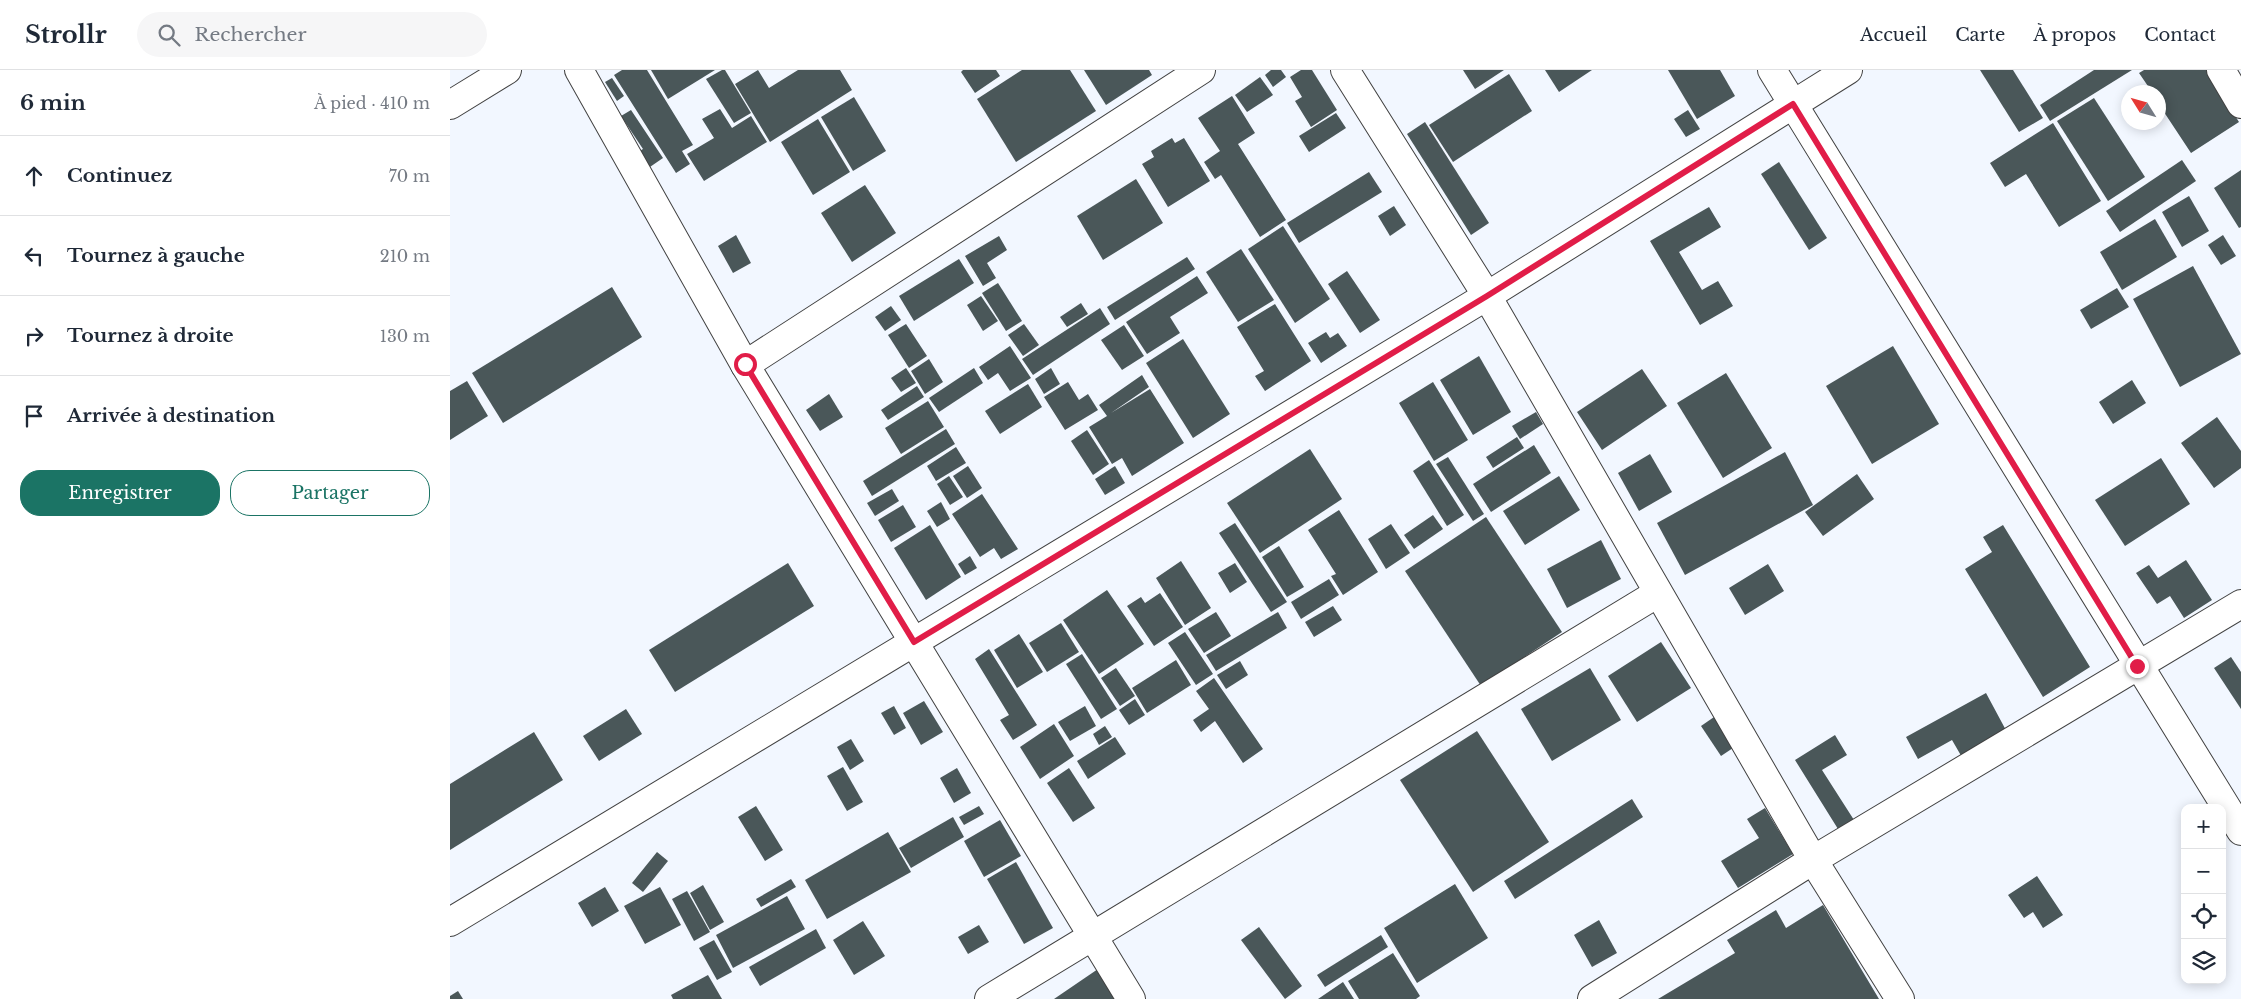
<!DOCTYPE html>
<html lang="fr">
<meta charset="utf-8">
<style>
:root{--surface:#fff;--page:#f6f6f7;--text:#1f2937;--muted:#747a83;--line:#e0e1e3;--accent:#1b7465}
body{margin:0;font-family:"Libre Baskerville",serif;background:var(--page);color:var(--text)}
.controls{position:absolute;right:15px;bottom:15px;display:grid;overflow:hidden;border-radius:10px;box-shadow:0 2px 12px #0003}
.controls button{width:45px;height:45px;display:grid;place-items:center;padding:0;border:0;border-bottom:1px solid var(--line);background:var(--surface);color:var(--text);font:25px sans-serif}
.compass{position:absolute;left:1671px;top:15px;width:45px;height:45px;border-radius:50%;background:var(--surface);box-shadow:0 2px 12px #0003;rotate:307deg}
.stop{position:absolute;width:15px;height:15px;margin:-11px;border:4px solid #e11d48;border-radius:50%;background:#fff}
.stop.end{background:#e11d48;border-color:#fff;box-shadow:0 1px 5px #0008}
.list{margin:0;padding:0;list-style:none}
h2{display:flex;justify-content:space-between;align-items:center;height:65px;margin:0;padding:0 20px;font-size:21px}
h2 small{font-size:16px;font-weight:400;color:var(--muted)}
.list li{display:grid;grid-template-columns:32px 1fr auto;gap:15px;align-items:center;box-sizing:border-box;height:80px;padding:0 20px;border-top:1px solid var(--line)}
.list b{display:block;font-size:19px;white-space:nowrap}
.list em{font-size:16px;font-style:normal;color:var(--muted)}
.actions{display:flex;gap:10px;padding:15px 20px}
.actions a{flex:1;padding:11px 0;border:1px solid var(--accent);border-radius:20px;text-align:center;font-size:18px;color:var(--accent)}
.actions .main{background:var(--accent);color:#fff}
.icon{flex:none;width:28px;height:28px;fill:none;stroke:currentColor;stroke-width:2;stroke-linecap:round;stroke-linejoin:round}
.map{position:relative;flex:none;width:1791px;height:929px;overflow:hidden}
header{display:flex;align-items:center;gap:30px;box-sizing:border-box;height:70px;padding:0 25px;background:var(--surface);border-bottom:1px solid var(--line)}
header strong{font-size:24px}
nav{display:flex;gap:28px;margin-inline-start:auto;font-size:18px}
.search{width:350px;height:45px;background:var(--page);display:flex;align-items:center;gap:12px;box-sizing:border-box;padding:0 18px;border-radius:28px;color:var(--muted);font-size:19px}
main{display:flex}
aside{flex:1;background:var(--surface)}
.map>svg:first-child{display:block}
.building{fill:#4a5759}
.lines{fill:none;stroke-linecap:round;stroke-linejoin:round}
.minor-casing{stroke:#424242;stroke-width:30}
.minor{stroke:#fff;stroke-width:28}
.route{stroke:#e11d48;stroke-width:6}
</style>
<header>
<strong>Strollr</strong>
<div class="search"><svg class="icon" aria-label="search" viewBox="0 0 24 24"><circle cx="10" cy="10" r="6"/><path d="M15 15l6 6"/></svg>Rechercher</div>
<nav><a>Accueil</a><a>Carte</a><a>À propos</a><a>Contact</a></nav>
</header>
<main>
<aside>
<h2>6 min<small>À pied · 410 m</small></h2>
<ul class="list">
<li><svg class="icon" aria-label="ahead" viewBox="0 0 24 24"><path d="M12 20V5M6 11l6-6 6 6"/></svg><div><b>Continuez</b></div><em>70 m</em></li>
<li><svg class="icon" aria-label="left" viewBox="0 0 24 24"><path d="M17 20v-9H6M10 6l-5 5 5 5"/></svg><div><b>Tournez à gauche</b></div><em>210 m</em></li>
<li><svg class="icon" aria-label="right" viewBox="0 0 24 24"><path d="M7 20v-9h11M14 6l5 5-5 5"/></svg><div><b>Tournez à droite</b></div><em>130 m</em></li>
<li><svg class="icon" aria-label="arrive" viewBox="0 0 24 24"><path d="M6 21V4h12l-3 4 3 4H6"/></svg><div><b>Arrivée à destination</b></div></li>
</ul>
<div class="actions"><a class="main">Enregistrer</a><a>Partager</a></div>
</aside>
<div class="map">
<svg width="1791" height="929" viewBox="0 0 1791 929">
<rect width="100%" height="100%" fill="#f2f7ff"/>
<g class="building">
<path d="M 172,0 L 197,0 L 243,75 L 232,81 L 240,94 L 226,103 L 164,5 Z"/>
<path d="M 201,0 L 265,0 L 218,29 Z"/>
<path d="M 272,0 L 275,0 L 301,43 L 284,53 L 256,9 Z"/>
<path d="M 308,0 L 319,18 L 348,0 L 390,0 L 402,20 L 320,72 L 285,14 Z"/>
<path d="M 513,0 L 546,0 L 550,6 L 525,23 L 511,2 Z"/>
<path d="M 572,0 L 620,0 L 646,41 L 566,92 L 527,29 Z"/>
<path d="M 634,0 L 699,0 L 702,5 L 656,35 Z"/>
<path d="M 821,0 L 831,0 L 836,7 L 823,17 L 815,5 Z"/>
<path d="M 851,0 L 862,0 L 887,40 L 861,57 L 845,31 L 852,27 L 840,7 Z"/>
<path d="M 1013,0 L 1054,0 L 1025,19 Z"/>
<path d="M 1095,0 L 1142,0 L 1109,22 Z"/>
<path d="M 1218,0 L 1270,0 L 1285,26 L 1247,49 Z"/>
<path d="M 1530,0 L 1563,0 L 1593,48 L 1569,62 Z"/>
<path d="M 1644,0 L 1682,0 L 1600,51 L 1590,35 Z"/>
<path d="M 1694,0 L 1756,0 L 1789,52 L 1741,83 L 1708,33 L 1708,22 L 1702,22 L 1689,3 Z"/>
<path d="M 1059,4 L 1082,41 L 1003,92 L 979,55 Z"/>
<path d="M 810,7 L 823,25 L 797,42 L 785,25 Z"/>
<path d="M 162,8 L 174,26 L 167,31 L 155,12 Z"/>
<path d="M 782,26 L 805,63 L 788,74 L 836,150 L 810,167 L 771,105 L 765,109 L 754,92 L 770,81 L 748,48 Z"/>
<path d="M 404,27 L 436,81 L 403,101 L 371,47 Z"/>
<path d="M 1644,28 L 1695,107 L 1658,131 L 1607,51 Z"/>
<path d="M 270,39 L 282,58 L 301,46 L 317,72 L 254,111 L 237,84 L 264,68 L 252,49 Z"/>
<path d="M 181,40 L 213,88 L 197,99 L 186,83 L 193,79 L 171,46 Z"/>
<path d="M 1238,40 L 1250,59 L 1236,67 L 1224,49 Z"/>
<path d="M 886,43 L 896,58 L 859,82 L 849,66 Z"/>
<path d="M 368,49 L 400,102 L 363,125 L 331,72 Z"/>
<path d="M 975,52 L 1039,153 L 1021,165 L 957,64 Z"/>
<path d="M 1603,53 L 1651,131 L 1609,157 L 1576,104 L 1555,117 L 1540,93 Z"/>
<path d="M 722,68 L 725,73 L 734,68 L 760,111 L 718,137 L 692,94 L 704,87 L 701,81 Z"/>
<path d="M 1732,90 L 1746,111 L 1670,162 L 1656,141 Z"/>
<path d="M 1329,92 L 1377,168 L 1359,180 L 1311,104 Z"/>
<path d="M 1791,100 L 1791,157 L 1789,158 L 1764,118 Z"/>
<path d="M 919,102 L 932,122 L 849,173 L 837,153 Z"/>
<path d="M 686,109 L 713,153 L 653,190 L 627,146 Z"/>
<path d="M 415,115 L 446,163 L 402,192 L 371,143 Z"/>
<path d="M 1739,126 L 1759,161 L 1732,177 L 1712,142 Z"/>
<path d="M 944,136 L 956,155 L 940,166 L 928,146 Z"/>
<path d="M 1259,137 L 1271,157 L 1229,182 L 1252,220 L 1268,211 L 1283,236 L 1250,255 L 1200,171 Z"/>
<path d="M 1705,149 L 1727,187 L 1672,220 L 1650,182 Z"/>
<path d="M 833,156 L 880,229 L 845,253 L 798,179 Z"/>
<path d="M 286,165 L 301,193 L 283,203 L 268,176 Z"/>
<path d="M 1773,165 L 1786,186 L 1771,195 L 1758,175 Z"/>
<path d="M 549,166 L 557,180 L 537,193 L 546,208 L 533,216 L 515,186 Z"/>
<path d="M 791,179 L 824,230 L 788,252 L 756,202 Z"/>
<path d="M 737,187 L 745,199 L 665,250 L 657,237 Z"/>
<path d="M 509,189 L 524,213 L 464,251 L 449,226 Z"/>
<path d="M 1743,196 L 1791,284 L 1730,317 L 1683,229 Z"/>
<path d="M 897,201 L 930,250 L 910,263 L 878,214 Z"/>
<path d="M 747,206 L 758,223 L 720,247 L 730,263 L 697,284 L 676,252 Z"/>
<path d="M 548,213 L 572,251 L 556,261 L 532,223 Z"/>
<path d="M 162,217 L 192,267 L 53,353 L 22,303 Z"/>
<path d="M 1667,218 L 1679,237 L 1641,259 L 1630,240 Z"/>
<path d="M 531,226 L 548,251 L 533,261 L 517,235 Z"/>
<path d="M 631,233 L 638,244 L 617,257 L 610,247 Z"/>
<path d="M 825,234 L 861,291 L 815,321 L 805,306 L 814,301 L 787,257 Z"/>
<path d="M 441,236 L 451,250 L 435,261 L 425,247 Z"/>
<path d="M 650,238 L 660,254 L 583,305 L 572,289 Z"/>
<path d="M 456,254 L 477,286 L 459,298 L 438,265 Z"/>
<path d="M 574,254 L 589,275 L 573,286 L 558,265 Z"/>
<path d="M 674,255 L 694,286 L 672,300 L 651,270 Z"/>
<path d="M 876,262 L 880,268 L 888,263 L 897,276 L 871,293 L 858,273 Z"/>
<path d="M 733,269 L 780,344 L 743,368 L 696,293 Z"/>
<path d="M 560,276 L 581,308 L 560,321 L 548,303 L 538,310 L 529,297 Z"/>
<path d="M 1443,276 L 1489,354 L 1422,394 L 1376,316 Z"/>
<path d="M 1029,286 L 1061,342 L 1023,365 L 990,310 Z"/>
<path d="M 479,289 L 493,312 L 475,324 L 461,301 Z"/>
<path d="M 456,298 L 466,313 L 451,322 L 441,308 Z"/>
<path d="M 524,298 L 533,313 L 489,342 L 479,328 Z"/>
<path d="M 601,298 L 610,314 L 594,324 L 585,309 Z"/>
<path d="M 1192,299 L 1217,336 L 1152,380 L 1127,342 Z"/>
<path d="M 1276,303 L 1322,378 L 1273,408 L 1227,333 Z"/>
<path d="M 692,305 L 699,317 L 661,343 L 700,319 L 734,373 L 682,406 L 672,388 L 662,394 L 639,357 L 657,346 L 649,335 Z"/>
<path d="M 1682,310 L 1696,333 L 1663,354 L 1649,332 Z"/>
<path d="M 17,311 L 38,346 L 0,370 L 0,321 Z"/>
<path d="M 618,312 L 629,330 L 638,324 L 648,340 L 615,360 L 594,327 Z"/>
<path d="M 983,312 L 1018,370 L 984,391 L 949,333 Z"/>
<path d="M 578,314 L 592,337 L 550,364 L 535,341 Z"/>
<path d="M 467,316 L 474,327 L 438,350 L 431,340 Z"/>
<path d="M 379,324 L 393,347 L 370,361 L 356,340 Z"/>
<path d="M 478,331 L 494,357 L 451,384 L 435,358 Z"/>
<path d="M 1086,342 L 1093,354 L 1070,369 L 1062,356 Z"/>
<path d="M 1767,347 L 1791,381 L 1791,398 L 1764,418 L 1731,373 Z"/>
<path d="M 496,359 L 505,374 L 422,426 L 413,411 Z"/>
<path d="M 637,360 L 659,394 L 643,405 L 621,371 Z"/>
<path d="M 1067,367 L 1074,378 L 1043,398 L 1036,387 Z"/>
<path d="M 1084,375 L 1101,403 L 1041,442 L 1023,414 Z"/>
<path d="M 506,377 L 516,393 L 486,411 L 477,396 Z"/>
<path d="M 860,379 L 892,429 L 810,483 L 777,433 Z"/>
<path d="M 1335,382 L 1363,435 L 1235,505 L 1207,453 Z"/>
<path d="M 1200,384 L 1222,422 L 1189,441 L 1168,403 Z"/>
<path d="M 998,387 L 1034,444 L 1023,451 L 986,394 Z"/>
<path d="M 1711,388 L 1740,434 L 1675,476 L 1645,430 Z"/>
<path d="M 979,390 L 1014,445 L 997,456 L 963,401 Z"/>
<path d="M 518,396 L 532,418 L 517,428 L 503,406 Z"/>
<path d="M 665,396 L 675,413 L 655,425 L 645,409 Z"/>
<path d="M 1407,404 L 1424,429 L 1373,466 L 1355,442 Z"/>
<path d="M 499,406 L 513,427 L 500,435 L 487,414 Z"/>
<path d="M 1109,406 L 1130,440 L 1075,475 L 1053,441 Z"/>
<path d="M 442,419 L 449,431 L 425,446 L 417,433 Z"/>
<path d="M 532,424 L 568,479 L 551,489 L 544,478 L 530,487 L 502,444 Z"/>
<path d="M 491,432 L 500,449 L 487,457 L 477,441 Z"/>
<path d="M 453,435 L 466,457 L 441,472 L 428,450 Z"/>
<path d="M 889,440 L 928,502 L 893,525 L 881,506 L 886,504 L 858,460 Z"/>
<path d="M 983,445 L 993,459 L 964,479 L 954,465 Z"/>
<path d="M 1036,447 L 1112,562 L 1031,616 L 955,501 Z"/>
<path d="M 785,453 L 837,532 L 821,542 L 769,463 Z"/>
<path d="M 941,454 L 960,483 L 936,499 L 918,469 Z"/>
<path d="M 480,455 L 511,507 L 476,530 L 444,478 Z"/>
<path d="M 1553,455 L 1640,597 L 1593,627 L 1515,499 L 1542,482 L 1533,467 Z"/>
<path d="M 1151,470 L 1171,509 L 1117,538 L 1097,499 Z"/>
<path d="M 829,476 L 854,517 L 837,527 L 812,487 Z"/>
<path d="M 520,486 L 527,498 L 515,505 L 508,494 Z"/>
<path d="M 1736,490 L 1762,530 L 1734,548 L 1720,526 L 1707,534 L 1686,503 L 1699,495 L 1708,508 Z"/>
<path d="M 731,491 L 761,538 L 735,555 L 706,508 Z"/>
<path d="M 338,493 L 364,536 L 225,622 L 199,580 Z"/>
<path d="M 785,493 L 797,512 L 780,523 L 768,503 Z"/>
<path d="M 1318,494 L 1334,521 L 1295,545 L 1279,518 Z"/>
<path d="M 879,509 L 889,525 L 851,549 L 841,532 Z"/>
<path d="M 657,520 L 694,574 L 649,604 L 613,550 Z"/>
<path d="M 710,523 L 733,557 L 704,576 L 677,536 L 691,527 L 695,533 Z"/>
<path d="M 883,536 L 892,550 L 864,567 L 855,552 Z"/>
<path d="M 766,542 L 781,566 L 754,583 L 738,559 Z"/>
<path d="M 828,542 L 837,558 L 766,601 L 756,585 Z"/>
<path d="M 611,553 L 629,582 L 597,602 L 579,573 Z"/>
<path d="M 735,562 L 763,604 L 746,615 L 718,573 Z"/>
<path d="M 569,564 L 593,602 L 567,618 L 544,580 Z"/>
<path d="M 1211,572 L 1241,618 L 1187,652 L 1158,606 Z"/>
<path d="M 539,579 L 587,655 L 563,670 L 550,650 L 559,645 L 525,589 Z"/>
<path d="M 632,584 L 667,639 L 651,649 L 616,594 Z"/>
<path d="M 1781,587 L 1791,602 L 1791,639 L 1764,598 Z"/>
<path d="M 726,590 L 741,615 L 697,643 L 682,618 Z"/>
<path d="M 790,591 L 798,605 L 776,619 L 767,605 Z"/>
<path d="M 666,598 L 685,626 L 670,636 L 651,608 Z"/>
<path d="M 1140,598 L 1171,650 L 1102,691 L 1071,639 Z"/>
<path d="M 764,608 L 813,679 L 793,693 L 765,651 L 751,662 L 743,650 L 759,639 L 746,621 Z"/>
<path d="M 1536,623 L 1558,664 L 1513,689 L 1502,670 L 1468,689 L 1456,667 Z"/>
<path d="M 685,629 L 695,645 L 679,655 L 669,640 Z"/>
<path d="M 474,631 L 493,662 L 471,675 L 453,643 Z"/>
<path d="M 444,636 L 456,658 L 444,665 L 431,643 Z"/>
<path d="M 635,636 L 646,656 L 620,671 L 608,652 Z"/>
<path d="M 176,639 L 192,664 L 149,691 L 133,666 Z"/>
<path d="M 1267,645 L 1286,676 L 1271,686 L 1251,656 Z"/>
<path d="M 604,654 L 624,686 L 590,709 L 570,677 Z"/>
<path d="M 655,656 L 662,667 L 649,675 L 643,664 Z"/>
<path d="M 1027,661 L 1099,772 L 1023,822 L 950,710 Z"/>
<path d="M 84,662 L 113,710 L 0,780 L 0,714 Z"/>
<path d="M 1385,665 L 1397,685 L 1372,700 L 1404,750 L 1388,759 L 1345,690 Z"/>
<path d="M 665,667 L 676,684 L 638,709 L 627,691 Z"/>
<path d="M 401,669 L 414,691 L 400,700 L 387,677 Z"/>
<path d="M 393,697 L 413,732 L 397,741 L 377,706 Z"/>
<path d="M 507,698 L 521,723 L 504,733 L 490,708 Z"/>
<path d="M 619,698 L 645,738 L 623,752 L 597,713 Z"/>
<path d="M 1182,729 L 1193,747 L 1065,829 L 1054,811 Z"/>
<path d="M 306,736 L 333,780 L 315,791 L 288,747 Z"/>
<path d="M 529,736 L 534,744 L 514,755 L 509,747 Z"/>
<path d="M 1315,738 L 1343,784 L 1288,818 L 1271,791 L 1309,768 L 1297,749 Z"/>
<path d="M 503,747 L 514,767 L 461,798 L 449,778 Z"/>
<path d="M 550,750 L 571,786 L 534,807 L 514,771 Z"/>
<path d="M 438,762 L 461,802 L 377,849 L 355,810 Z"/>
<path d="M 207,782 L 218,791 L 193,822 L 182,813 Z"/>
<path d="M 566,792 L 603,858 L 574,874 L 537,809 Z"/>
<path d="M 1587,806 L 1613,845 L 1593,858 L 1583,842 L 1574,848 L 1558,825 Z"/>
<path d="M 341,809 L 346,817 L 311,837 L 306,829 Z"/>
<path d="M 1005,814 L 1038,868 L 967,913 L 934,858 Z"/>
<path d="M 253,815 L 274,852 L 260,860 L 240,823 Z"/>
<path d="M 155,817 L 169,841 L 142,857 L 128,833 Z"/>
<path d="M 210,817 L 231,855 L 195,874 L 174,836 Z"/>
<path d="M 237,821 L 260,862 L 244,871 L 222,829 Z"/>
<path d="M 337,826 L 355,859 L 283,898 L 266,865 Z"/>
<path d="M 1373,835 L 1429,929 L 1208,929 L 1285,883 L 1277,870 L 1326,840 L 1336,858 Z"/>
<path d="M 1149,850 L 1167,883 L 1142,897 L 1124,865 Z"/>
<path d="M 413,851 L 435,886 L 404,905 L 383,870 Z"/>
<path d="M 529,855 L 539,872 L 518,884 L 508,867 Z"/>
<path d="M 809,857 L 852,916 L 835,929 L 791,870 Z"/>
<path d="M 366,859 L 376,878 L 310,916 L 299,897 Z"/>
<path d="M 931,865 L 938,877 L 875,917 L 867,905 Z"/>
<path d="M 264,870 L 282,902 L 267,910 L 249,878 Z"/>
<path d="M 943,883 L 970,926 L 966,929 L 909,929 L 898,911 Z"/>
<path d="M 648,899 L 669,929 L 604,929 Z"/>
<path d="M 258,905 L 272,929 L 223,929 L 221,925 Z"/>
<path d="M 893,912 L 904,929 L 868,929 Z"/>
<path d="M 8,921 L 13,929 L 0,929 L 0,926 Z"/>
</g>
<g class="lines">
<g class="minor-casing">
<g id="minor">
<path d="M 129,0 L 295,295 L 681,929"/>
<path d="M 895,0 L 1037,226 L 1363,790 L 1450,929"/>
<path d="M 1322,0 L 1791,761"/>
<path d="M 1771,0 L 1791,34"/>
<path d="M 0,35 L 57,0"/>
<path d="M 295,295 L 751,0"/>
<path d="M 0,852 L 1037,226 L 1398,0"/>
<path d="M 539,929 L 1208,523"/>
<path d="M 1142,929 L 1363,790 L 1791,534"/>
</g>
</g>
<use href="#minor" class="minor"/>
</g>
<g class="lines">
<path class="route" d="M 295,294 L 464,572 L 1037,226 L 1343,34 L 1687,596"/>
</g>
</svg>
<div class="controls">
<button>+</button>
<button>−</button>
<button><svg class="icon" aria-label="locate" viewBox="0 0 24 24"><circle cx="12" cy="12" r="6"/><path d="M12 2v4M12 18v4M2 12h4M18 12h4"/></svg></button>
<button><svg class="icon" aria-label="layers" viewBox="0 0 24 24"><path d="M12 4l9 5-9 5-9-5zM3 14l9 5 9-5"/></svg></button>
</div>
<svg class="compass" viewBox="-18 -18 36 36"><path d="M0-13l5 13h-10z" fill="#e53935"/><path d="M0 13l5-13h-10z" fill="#747a83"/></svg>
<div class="stop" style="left:295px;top:294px"></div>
<div class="stop end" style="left:1687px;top:596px"></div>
</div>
</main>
